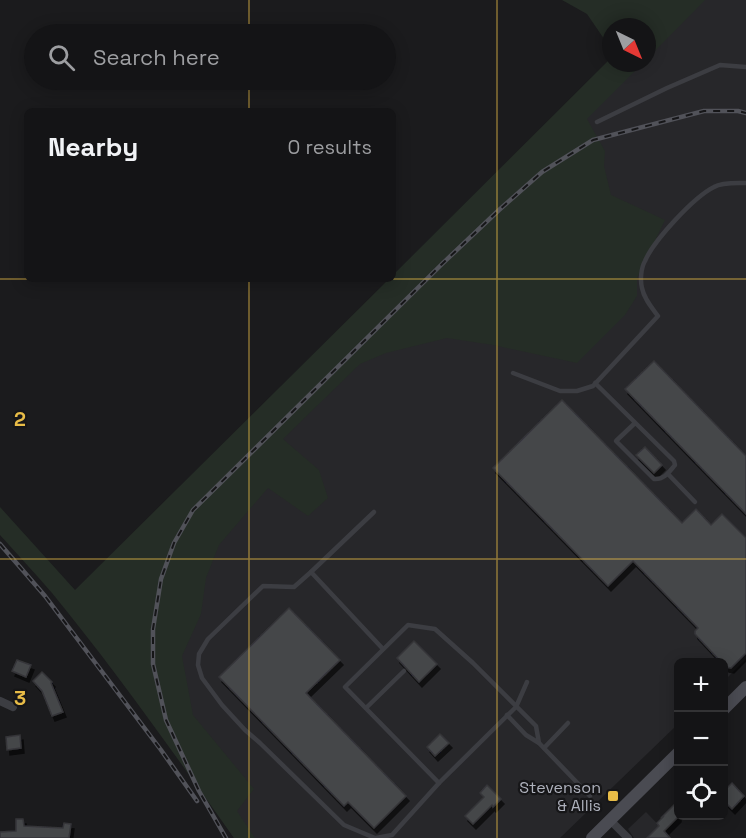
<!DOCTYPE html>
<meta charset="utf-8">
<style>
:root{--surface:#141416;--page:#1d1d1f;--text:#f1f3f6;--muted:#9d9ea1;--line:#333335}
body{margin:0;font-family:"Space Grotesk",sans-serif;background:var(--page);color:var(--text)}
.controls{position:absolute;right:18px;bottom:18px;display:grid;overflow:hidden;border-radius:9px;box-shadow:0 3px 15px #0003}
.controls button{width:54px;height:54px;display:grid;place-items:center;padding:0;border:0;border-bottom:2px solid var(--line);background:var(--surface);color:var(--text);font:30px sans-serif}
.compass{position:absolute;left:602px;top:18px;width:54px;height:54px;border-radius:50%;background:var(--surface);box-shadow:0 3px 15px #0003;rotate:137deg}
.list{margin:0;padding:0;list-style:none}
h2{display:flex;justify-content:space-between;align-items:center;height:78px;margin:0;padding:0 24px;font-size:26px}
h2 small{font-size:20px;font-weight:400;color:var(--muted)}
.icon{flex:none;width:33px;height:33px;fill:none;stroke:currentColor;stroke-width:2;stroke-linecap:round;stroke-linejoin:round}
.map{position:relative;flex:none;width:746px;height:838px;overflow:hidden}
.search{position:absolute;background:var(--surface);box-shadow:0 3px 15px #0003;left:24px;top:24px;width:372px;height:66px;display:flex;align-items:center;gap:15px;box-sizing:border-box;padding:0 21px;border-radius:33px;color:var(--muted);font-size:22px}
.panel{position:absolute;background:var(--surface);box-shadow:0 3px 15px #0003;left:24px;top:108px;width:372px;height:174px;border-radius:9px}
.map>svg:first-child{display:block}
.built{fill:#27272a}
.green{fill:#252d26}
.building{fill:#45464a;stroke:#353539;stroke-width:1.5;filter:url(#shadow)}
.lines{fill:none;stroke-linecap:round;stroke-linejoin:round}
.lane{stroke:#3c3d42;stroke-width:4.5}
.street{stroke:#3c3d42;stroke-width:8}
.secondary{stroke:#4a4b52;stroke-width:12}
.rail-casing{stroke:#515259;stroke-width:4.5}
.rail{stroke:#161618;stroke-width:2;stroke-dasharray:7;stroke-linecap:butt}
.grid{fill:none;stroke:#e8bc47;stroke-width:1.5;stroke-opacity:0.55}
.poi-dot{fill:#e8bc47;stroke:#161618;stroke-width:2}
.labels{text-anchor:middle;stroke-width:4.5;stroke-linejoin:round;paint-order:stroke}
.poi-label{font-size:16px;fill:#aeb1bc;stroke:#161618;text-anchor:end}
.grid-label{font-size:20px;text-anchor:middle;font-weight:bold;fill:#e8bc47;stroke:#161618;stroke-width:4.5;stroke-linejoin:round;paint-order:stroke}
</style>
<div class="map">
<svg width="746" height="838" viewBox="0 0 746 838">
<defs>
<filter id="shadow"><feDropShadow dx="3" dy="5" stdDeviation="0" flood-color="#0009"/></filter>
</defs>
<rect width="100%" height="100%" fill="#1b1b1d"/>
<g class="built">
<path d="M 699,0 L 746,0 L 746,659 L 724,681 L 724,662 L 678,662 L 678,724 L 560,838 L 234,838 L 77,604 L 634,63 L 647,63 L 647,51 Z"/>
<path d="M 646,812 L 671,838 L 634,838 L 628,829 Z"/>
</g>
<g class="green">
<path d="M 562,0 L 705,0 L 647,59 L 647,27 L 611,27 L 611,49 L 587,14 Z"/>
<path d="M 611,58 L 611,63 L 643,63 L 587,119 L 605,151 L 604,166 L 611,195 L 665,220 L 637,278 L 637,296 L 625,315 L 577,363 L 493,345 L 447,338 L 386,353 L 360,364 L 283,439 L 319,470 L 328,498 L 308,516 L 268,488 L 219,545 L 206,578 L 201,614 L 182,656 L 193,715 L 254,789 L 237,811 L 255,838 L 234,838 C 175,755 116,671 52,593 C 35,573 17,554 0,535 L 0,507 L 75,590 L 389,279 L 393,279 L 393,275 Z"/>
</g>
<g class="building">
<path d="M 654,361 L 746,456 L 746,514 L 625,389 Z"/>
<path d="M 562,400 L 682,523 L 696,509 L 711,525 L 722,514 L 746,538 L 746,653 L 731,668 L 726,667 L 723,663 L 722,663 L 695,634 L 695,631 L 698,628 L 633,561 L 608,586 L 493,468 Z"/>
<path d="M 645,447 L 662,465 L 654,473 L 636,455 Z"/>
<path d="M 289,608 L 340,660 L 306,693 L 406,796 L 374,828 L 348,802 L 344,806 L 219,677 Z"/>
<path d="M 414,641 L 437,664 L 419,682 L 397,658 Z"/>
<path d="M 17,660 L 31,665 L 26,677 L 12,671 Z"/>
<path d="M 42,672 L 52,682 L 51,683 L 63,712 L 52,716 L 42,691 L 33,681 Z"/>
<path d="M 440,734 L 449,743 L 435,756 L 427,747 Z"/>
<path d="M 20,735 L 21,748 L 7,750 L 6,737 Z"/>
<path d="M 732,783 L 744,796 L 732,809 L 723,800 L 723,792 Z"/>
<path d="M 487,785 L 501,799 L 493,807 L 492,805 L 473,824 L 465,816 L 484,797 L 480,793 Z"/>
<path d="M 675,804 L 678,807 L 678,817 L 664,831 L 670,838 L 647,838 L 659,826 L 657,823 L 663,817 L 662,817 Z"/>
<path d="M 16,819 L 23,819 L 24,826 L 63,828 L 64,823 L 71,824 L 69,838 L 0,838 L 0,832 L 16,831 Z"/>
</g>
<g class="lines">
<g class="lane">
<path d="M 597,122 L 667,88 L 720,65 L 746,67"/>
<path d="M 513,373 L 560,391 L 577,391 L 593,386 L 658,316 C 652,308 644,299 642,288 C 640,280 641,268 645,261 C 654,240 694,197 714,187 C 722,182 737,183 746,183"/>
<path d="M 595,383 L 674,461 L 675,465 C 669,472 664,480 654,479 L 616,441 L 635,423"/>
<path d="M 668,474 L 695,502"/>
<path d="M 374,512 L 311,572 L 383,649"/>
<path d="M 311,572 L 294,587 L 263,586 L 208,639 L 199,654 L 198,665 L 202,678 L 222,705 L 245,730 L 260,743 L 344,825 L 375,838"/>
<path d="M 527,682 L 516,707 L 439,783 L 345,687 L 408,625 L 435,629 L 473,663 L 536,726 L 539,743 L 590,796"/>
<path d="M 366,708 L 404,671"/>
<path d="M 507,715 L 526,735 L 539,743"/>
<path d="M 544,748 L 568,723"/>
<path d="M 376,838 L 392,835 L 439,783"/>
</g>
<g class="street">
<path d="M 0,701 L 13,707"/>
<path d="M 610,820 L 628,838"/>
</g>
<g class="secondary">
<path d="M 724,709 L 746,687"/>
<path d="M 592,838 L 678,753"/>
</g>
<g class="rail-casing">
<g id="rail">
<path d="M 0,544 L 45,596 L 161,750 L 197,801"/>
<path d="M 226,838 L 199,791 L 166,720 L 153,664 L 153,629 L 161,579 L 174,543 L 193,510 L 442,264 L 499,210 L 542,172 L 593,140 L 704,111 L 738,111 L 746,113"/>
</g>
</g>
<use href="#rail" class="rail"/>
</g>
<path class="grid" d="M 249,0 L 249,34M 497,0 L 497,838M 249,80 L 249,111M 0,279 L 746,279M 249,279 L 249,838M 0,559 L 746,559"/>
<rect class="poi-dot" x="607" y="790" width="12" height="12" rx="3"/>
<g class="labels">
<g class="poi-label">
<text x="601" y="793">Stevenson<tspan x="601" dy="18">&amp; Allis</tspan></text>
</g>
</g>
<g class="grid-label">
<text x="20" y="426">2</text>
<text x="20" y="705">3</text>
</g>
</svg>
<div class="controls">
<button>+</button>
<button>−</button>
<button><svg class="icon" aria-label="locate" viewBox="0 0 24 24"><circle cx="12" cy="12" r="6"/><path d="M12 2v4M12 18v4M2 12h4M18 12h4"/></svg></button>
</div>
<svg class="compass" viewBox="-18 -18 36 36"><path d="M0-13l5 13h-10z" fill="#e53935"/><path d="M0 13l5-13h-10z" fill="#9d9ea1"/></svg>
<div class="search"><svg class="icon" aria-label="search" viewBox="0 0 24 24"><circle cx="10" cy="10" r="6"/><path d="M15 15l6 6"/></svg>Search here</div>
<section class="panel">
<h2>Nearby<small>0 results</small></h2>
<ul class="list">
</ul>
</section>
</div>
